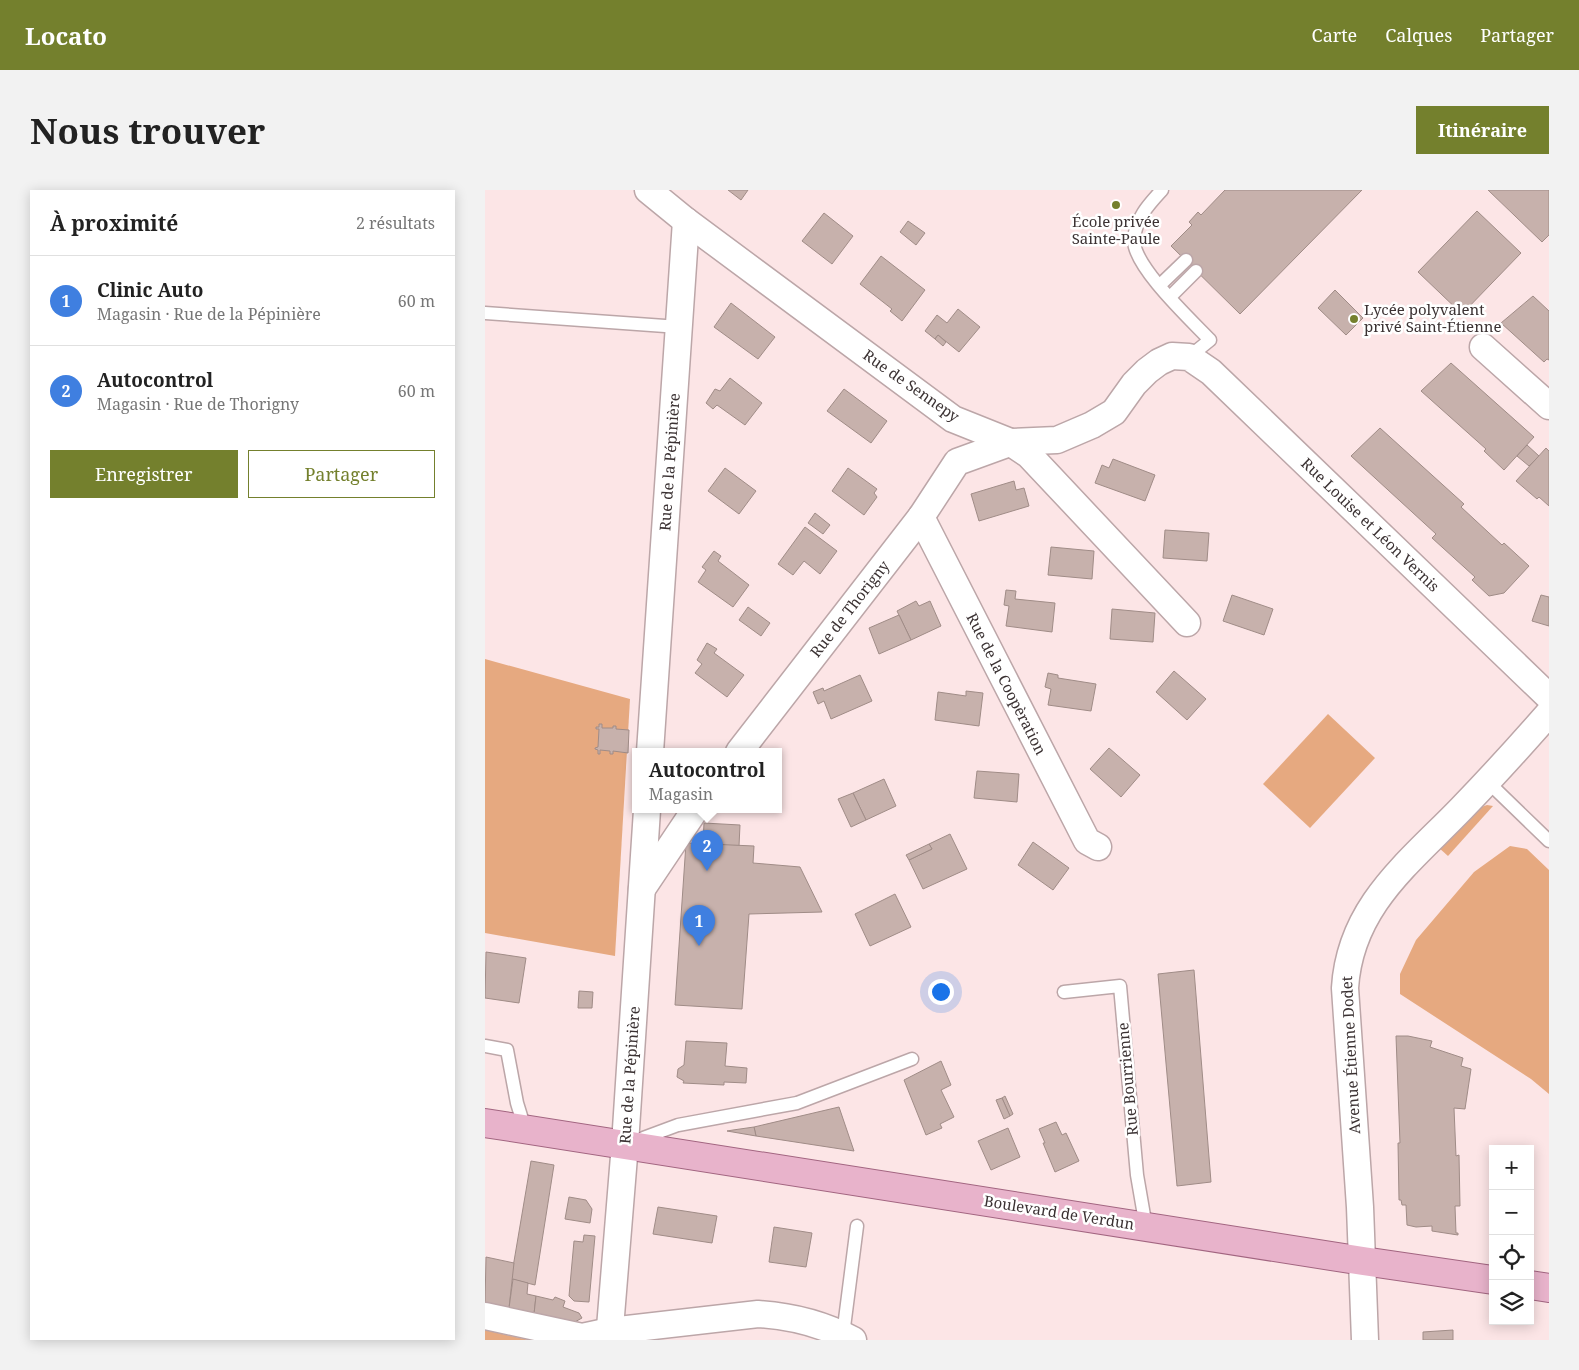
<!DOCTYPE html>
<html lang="fr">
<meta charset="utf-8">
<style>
:root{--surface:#fff;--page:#f2f2f2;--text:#222;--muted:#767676;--line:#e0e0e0;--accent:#74802d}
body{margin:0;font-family:"Noto Serif",serif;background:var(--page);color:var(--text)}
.controls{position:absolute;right:15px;bottom:15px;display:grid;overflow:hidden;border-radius:0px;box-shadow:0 2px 12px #0003}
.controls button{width:45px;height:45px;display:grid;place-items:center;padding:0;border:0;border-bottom:1px solid var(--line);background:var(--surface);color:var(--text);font:25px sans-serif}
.you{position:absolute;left:455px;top:801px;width:18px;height:18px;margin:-12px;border:4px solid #fff;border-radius:50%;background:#1a73e8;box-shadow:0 0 0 8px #1a73e833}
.badge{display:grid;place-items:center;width:32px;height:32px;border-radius:50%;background:var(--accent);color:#fff;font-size:16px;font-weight:700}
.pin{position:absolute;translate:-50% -41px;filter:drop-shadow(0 1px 2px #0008)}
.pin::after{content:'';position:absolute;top:26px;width:18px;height:15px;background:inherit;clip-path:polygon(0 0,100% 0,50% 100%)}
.popup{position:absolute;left:147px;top:558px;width:150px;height:65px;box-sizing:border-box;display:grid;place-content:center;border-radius:0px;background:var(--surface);filter:drop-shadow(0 1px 4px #0005);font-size:16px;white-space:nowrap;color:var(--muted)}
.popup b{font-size:19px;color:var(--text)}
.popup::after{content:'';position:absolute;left:50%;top:100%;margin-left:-10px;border:10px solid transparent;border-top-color:var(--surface)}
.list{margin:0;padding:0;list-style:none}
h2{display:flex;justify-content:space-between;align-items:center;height:65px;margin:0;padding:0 20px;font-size:21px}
h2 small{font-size:16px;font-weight:400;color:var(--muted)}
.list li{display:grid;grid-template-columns:32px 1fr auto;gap:15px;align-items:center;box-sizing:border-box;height:90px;padding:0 20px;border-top:1px solid var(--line)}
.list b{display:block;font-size:19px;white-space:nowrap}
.list p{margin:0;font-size:16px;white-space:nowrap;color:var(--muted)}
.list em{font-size:16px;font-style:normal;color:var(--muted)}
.actions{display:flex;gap:10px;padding:15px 20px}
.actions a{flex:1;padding:11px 0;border:1px solid var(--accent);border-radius:0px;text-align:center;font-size:18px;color:var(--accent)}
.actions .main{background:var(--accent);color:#fff}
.icon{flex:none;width:28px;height:28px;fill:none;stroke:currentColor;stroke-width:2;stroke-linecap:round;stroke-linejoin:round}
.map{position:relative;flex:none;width:1064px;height:1150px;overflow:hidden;border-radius:0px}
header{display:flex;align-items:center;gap:30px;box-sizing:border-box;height:70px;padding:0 25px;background:var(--accent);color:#fff}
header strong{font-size:24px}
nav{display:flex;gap:28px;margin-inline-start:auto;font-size:18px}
.intro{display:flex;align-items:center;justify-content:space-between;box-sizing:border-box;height:120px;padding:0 30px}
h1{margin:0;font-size:35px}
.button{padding:12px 22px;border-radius:0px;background:var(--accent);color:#fff;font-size:18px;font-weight:700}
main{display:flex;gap:30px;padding:0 30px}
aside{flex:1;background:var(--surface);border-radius:0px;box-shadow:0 2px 12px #0003}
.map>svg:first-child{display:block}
.green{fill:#e6a980}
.building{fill:#c7b1ac;stroke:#a08c87}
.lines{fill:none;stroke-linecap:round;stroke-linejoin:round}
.service-casing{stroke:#bca6a8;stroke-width:15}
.minor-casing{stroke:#bca6a8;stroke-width:29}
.primary-casing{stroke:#a26580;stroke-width:30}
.service{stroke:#fff;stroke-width:12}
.minor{stroke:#fff;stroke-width:26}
.primary{stroke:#e8b3cb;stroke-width:28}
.poi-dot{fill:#74802d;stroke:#fff;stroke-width:2}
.labels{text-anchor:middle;stroke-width:5;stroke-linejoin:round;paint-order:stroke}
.poi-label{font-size:15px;fill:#3b3233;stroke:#fff}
.street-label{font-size:15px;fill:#3b3233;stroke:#fff}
</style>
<header>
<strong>Locato</strong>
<nav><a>Carte</a><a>Calques</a><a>Partager</a></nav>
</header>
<div class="intro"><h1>Nous trouver</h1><a class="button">Itinéraire</a></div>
<main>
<aside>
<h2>À proximité<small>2 résultats</small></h2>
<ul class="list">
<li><span class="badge" style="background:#3f7fe0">1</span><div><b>Clinic Auto</b><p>Magasin · Rue de la Pépinière</p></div><em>60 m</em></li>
<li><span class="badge" style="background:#3f7fe0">2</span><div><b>Autocontrol</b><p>Magasin · Rue de Thorigny</p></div><em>60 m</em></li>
</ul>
<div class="actions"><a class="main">Enregistrer</a><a>Partager</a></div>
</aside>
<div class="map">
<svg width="1064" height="1150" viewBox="0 0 1064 1150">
<rect width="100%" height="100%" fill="#fce5e6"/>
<g class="green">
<path d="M 0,469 L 145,509 L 130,766 L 0,743 Z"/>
<path d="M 843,524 L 890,568 L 825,638 L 778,594 Z"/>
<path d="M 1002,615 L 1008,616 L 963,666 L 953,657 L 991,619 Z"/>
<path d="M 1025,656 L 1042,659 L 1064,680 L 1064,904 L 1046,889 L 915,804 L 915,784 L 931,750 L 989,682 Z"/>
<path d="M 0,1140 L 44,1150 L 0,1150 Z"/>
</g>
<g class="building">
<path d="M 243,0 L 263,0 L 256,10 Z"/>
<path d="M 740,0 L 877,0 L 755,124 L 686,56 L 707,35 L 704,32 L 713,22 L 716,25 Z"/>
<path d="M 1003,0 L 1064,0 L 1064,45 L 1057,52 Z"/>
<path d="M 992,21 L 1036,63 L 977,124 L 933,82 Z"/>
<path d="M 339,23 L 368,46 L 347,74 L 317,51 Z"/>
<path d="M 423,31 L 440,43 L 431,55 L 415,42 Z"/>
<path d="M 396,66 L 440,100 L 417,131 L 405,121 L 407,119 L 375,94 Z"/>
<path d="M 850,100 L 878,128 L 861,145 L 833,118 Z"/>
<path d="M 1048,106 L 1064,121 L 1064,170 L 1062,169 L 1059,172 L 1016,133 Z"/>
<path d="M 246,113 L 290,147 L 273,169 L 229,137 Z"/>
<path d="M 473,119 L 495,137 L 474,162 L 453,145 L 450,149 L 440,141 L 452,125 L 462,133 Z"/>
<path d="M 453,145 L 461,152 L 458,156 L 450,149 Z"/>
<path d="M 966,173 L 1049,247 L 1019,280 L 999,261 L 1001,259 L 936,201 Z"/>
<path d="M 245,188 L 277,213 L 260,235 L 232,215 L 228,219 L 221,213 L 230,199 L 235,201 Z"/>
<path d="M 359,199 L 402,231 L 386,253 L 342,221 Z"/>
<path d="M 895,238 L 979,314 L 976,317 L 1017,355 L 1019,353 L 1044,376 L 1019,403 L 1004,406 L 987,390 L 990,387 L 947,348 L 951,344 L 866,266 Z"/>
<path d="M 1042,255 L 1054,266 L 1044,276 L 1032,266 Z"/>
<path d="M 1061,258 L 1064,261 L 1064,316 L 1054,307 L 1052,309 L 1031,291 Z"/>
<path d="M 628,269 L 670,285 L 660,311 L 610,293 L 617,275 L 624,278 Z"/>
<path d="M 240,278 L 271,301 L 254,324 L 223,301 Z"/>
<path d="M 363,278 L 392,299 L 389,303 L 392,307 L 379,325 L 347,301 Z"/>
<path d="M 529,291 L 531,300 L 539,298 L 544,316 L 494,331 L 486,304 Z"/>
<path d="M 330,323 L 345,335 L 338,344 L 323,333 Z"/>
<path d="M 320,337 L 352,361 L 335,384 L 319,371 L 308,385 L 293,374 Z"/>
<path d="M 680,340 L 724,343 L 722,371 L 678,368 Z"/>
<path d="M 566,357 L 609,361 L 607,389 L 563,385 Z"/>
<path d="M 229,361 L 236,366 L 233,371 L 264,395 L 248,417 L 213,392 L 221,380 L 217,377 Z"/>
<path d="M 521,400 L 531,401 L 530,409 L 570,413 L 567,442 L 521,436 L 524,416 L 519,415 Z"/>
<path d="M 747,405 L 788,419 L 779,445 L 738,431 Z"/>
<path d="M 1056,405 L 1064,407 L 1064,436 L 1047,431 Z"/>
<path d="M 431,411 L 434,416 L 445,411 L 456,436 L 426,450 L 412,421 Z"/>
<path d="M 263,417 L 285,433 L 276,446 L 254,430 Z"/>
<path d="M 627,419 L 670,423 L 668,452 L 625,449 Z"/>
<path d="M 414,425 L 426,450 L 394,464 L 384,438 Z"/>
<path d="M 222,453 L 232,459 L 229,463 L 259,485 L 242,507 L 210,483 L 217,474 L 212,470 Z"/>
<path d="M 689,481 L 721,509 L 702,530 L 671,502 Z"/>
<path d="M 563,483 L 573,485 L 573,488 L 611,494 L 606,521 L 563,515 L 566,499 L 560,497 Z"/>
<path d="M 375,485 L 387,511 L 346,529 L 339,511 L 333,514 L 328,502 L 338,498 L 339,501 Z"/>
<path d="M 481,501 L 498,503 L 494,536 L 450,530 L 453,502 L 481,506 Z"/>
<path d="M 114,534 L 117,534 L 117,538 L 128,538 L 128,536 L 131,536 L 131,539 L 144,540 L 143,563 L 128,561 L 128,564 L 125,564 L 125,561 L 115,560 L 115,564 L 113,564 L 113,560 L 110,559 L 110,558 L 113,557 L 114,539 L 111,539 L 111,537 L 114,537 Z"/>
<path d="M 624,558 L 655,585 L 636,607 L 605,579 Z"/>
<path d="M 492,581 L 534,584 L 532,612 L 489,608 Z"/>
<path d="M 399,589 L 411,616 L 381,630 L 368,603 Z"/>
<path d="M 368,603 L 381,630 L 366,637 L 353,609 Z"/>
<path d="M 219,633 L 255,635 L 254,656 L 218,654 Z"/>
<path d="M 465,644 L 482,679 L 438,699 L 424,670 L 447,659 L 444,654 Z"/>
<path d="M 548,652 L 584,678 L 568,700 L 533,675 Z"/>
<path d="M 201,653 L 269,656 L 268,673 L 315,677 L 337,722 L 264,724 L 257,819 L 190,815 Z"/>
<path d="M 444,654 L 447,659 L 424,670 L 421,665 Z"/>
<path d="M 410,704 L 426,737 L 385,756 L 370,724 Z"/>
<path d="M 1,762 L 41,768 L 34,813 L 0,808 Z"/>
<path d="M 709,780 L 726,992 L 692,996 L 673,784 Z"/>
<path d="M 94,801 L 108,802 L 107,818 L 93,818 Z"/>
<path d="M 911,846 L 923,846 L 947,851 L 945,857 L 978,868 L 976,876 L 986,879 L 980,919 L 969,918 L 971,966 L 974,965 L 975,1016 L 970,1016 L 971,1043 L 973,1043 L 973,1045 L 947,1041 L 947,1036 L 931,1037 L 922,1035 L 921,1015 L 917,1015 L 916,1010 L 914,1010 L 913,953 L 915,953 Z"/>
<path d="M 201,851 L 242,853 L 240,876 L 262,878 L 261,893 L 239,892 L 239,895 L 198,893 L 199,891 L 192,887 L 193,879 L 199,875 Z"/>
<path d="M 456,871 L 466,895 L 456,900 L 469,927 L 455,934 L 457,938 L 441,945 L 419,890 Z"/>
<path d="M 520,906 L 528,924 L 525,926 L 517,908 Z"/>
<path d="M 517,908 L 525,926 L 519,929 L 511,910 Z"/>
<path d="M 354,917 L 369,961 L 271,946 L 269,937 Z"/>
<path d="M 571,932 L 577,945 L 581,943 L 594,971 L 570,982 L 558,953 L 560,953 L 554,939 Z"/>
<path d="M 269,937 L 271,946 L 242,941 L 248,940 Z"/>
<path d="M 523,938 L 535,967 L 506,980 L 493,951 Z"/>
<path d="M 46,971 L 69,975 L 50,1095 L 26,1089 Z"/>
<path d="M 84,1007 L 101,1010 L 107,1019 L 105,1033 L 80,1029 Z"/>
<path d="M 173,1017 L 232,1026 L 227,1053 L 168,1044 Z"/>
<path d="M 289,1037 L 327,1043 L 321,1077 L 284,1072 Z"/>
<path d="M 99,1045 L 110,1046 L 104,1112 L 89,1111 L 84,1106 L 89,1051 L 98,1052 Z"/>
<path d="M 1,1067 L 29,1073 L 24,1118 L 0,1113 Z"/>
<path d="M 28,1089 L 43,1093 L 42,1104 L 51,1106 L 49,1124 L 24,1118 Z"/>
<path d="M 51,1106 L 68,1110 L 70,1107 L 80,1111 L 78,1117 L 94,1123 L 97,1128 L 88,1133 L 49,1124 Z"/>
<path d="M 968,1140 L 968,1150 L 938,1150 L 938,1142 Z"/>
</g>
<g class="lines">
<g class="service-casing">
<g id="service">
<path d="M 677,0 C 664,14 650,29 649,50 C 648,76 706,130 725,150 L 704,167"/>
<path d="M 675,95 L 701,70"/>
<path d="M 685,107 L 711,81"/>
<path d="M 0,123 L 194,137"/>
<path d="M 1003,592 L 1064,651"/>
<path d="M 579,802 L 635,796 L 652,985 L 661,1037"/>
<path d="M 0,856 L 22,860 L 32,913 L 40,939"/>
<path d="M 150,951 L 193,935 L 312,913 L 427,869"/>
<path d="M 358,1145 L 372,1036"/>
</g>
</g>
<g class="minor-casing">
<g id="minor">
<path d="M 163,0 L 201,31 L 468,229 L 523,251 L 544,265 L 702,433"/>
<path d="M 998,157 L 1064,216"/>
<path d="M 436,327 L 602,651 L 613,657"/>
<path d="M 165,562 L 201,31"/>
<path d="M 254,562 L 436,327 L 472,272 L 527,252 L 572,250 L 607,235 L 629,222 L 649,194 L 662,181 L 674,172 L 687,166 L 704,167 L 726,182 L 1064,507"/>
<path d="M 157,699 L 210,620"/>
<path d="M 0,1126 L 97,1147 L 125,1141 L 273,1124 C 306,1126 338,1134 368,1150"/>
<path d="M 124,1150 L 140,954 L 162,620"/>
<path d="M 880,1150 L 875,1017 L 860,798 C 865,716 924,673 977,618 C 1007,587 1036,555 1064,523"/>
</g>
</g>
<g class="primary-casing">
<g id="primary">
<path d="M 0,933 L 878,1071 L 1008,1090"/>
<path d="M 1045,1095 L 1064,1098"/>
</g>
</g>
<use href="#service" class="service"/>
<use href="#minor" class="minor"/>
<use href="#primary" class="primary"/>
</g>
<g class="poi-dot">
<circle cx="631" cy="15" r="5"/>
<circle cx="869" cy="129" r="5"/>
</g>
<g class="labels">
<g class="poi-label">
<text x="631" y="37">École privée<tspan x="631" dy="17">Sainte-Paule</tspan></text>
<text x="879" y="125" text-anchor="start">Lycée polyvalent<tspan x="879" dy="17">privé Saint-Étienne</tspan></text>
</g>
<g class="street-label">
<text transform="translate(426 196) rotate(35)" y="5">Rue de Sennepy</text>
<text transform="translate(185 272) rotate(-86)" y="5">Rue de la Pépinière</text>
<text transform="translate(885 335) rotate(44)" y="5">Rue Louise et Léon Vernis</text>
<text transform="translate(365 419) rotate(-52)" y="5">Rue de Thorigny</text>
<text transform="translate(521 494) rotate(63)" y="5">Rue de la Coopèration</text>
<text transform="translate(866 865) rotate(-93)" y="5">Avenue Étienne Dodet</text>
<text transform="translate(145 885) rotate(-86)" y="5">Rue de la Pépinière</text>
<text transform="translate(643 889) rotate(-95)" y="5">Rue Bourrienne</text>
<text transform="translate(574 1023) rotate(9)" y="5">Boulevard de Verdun</text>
</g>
</g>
</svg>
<div class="controls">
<button>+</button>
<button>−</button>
<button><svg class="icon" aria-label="locate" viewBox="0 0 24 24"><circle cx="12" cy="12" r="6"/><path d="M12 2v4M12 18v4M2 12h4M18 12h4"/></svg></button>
<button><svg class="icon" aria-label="layers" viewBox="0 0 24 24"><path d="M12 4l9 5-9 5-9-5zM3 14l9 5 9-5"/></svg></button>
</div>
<div class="you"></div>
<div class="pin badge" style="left:214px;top:756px;background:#3f7fe0">1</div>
<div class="pin badge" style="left:222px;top:681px;background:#3f7fe0">2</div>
<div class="popup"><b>Autocontrol</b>Magasin</div>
</div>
</main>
